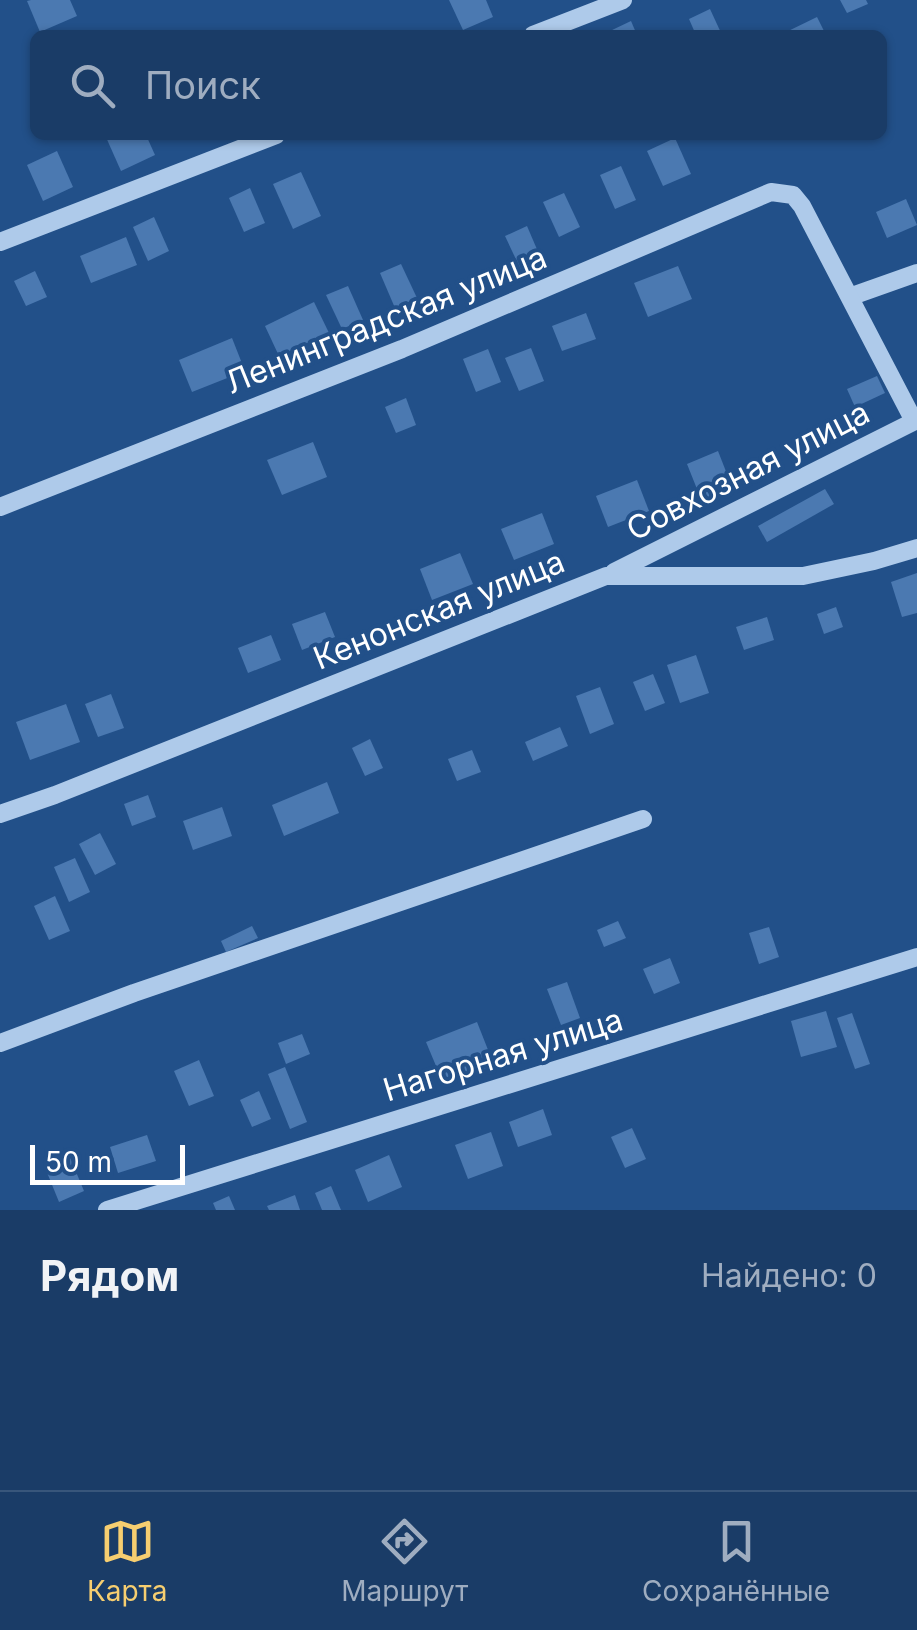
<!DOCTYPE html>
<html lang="ru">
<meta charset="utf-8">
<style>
:root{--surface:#1a3c67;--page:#23436d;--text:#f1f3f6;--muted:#9fadc0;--line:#38567b;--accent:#f6ce70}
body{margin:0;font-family:Inter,sans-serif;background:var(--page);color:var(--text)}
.scale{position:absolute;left:30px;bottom:25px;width:155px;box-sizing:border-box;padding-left:10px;border:5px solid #fff;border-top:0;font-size:28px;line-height:35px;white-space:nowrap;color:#fff;-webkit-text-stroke:8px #225089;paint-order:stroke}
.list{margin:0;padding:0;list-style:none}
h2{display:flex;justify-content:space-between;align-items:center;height:130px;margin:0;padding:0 40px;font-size:42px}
h2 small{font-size:32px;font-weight:400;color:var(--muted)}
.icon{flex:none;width:55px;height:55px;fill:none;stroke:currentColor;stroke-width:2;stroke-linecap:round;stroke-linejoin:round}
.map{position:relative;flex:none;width:917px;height:1210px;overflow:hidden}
.search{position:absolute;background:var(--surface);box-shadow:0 2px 8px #0004;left:30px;right:30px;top:30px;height:110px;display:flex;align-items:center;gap:25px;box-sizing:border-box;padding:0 35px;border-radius:15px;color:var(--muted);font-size:38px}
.sheet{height:280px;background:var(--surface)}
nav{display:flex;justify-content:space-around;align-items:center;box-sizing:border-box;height:140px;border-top:2px solid var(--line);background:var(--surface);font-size:28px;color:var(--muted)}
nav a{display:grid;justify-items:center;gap:5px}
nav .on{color:var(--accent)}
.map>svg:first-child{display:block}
.building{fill:#4b79b1}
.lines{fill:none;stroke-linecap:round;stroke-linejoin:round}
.minor{stroke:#aecaea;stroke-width:18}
.labels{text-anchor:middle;stroke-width:8;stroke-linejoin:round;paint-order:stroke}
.street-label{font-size:32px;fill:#fff;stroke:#225089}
</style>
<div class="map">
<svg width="917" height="1210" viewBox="0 0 917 1210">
<rect width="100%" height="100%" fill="#225089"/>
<g class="building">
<path d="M 31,0 L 70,0 L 77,16 L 40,32 L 27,1 Z"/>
<path d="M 449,0 L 486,0 L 493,17 L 463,30 Z"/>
<path d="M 840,0 L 866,0 L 868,4 L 847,13 Z"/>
<path d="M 710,9 L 722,35 L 696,35 L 689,19 Z"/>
<path d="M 817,17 L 826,35 L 780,35 Z"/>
<path d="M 631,21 L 637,35 L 612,35 L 610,31 Z"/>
<path d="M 105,135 L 146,135 L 155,155 L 121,171 Z"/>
<path d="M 675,138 L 691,174 L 663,186 L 647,151 Z"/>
<path d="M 57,151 L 73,187 L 43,201 L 27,165 Z"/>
<path d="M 621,166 L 636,200 L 615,209 L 600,175 Z"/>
<path d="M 301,172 L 321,216 L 293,229 L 273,184 Z"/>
<path d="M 250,188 L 265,223 L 244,232 L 229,198 Z"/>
<path d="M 564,193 L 580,227 L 559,237 L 543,202 Z"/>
<path d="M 906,199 L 917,225 L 887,238 L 876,212 Z"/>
<path d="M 154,217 L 169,251 L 148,261 L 133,227 Z"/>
<path d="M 527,226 L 542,261 L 521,270 L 505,236 Z"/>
<path d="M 126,237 L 137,265 L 91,283 L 80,256 Z"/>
<path d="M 401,264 L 417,298 L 395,308 L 380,273 Z"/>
<path d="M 678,266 L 692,299 L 648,317 L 634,283 Z"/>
<path d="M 35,271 L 47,297 L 26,306 L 14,281 Z"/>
<path d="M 348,286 L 363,320 L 342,329 L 326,295 Z"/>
<path d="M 314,302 L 329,333 L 279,356 L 265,326 Z"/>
<path d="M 586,313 L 596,339 L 562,351 L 552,326 Z"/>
<path d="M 232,338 L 245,371 L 192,392 L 179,360 Z"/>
<path d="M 531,348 L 544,381 L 519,391 L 505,358 Z"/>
<path d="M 488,349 L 501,382 L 476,392 L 463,359 Z"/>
<path d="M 877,376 L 885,393 L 855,407 L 847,389 Z"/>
<path d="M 406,398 L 416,425 L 396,433 L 385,407 Z"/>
<path d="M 313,442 L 327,477 L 282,495 L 267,460 Z"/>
<path d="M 718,451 L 734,492 L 703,504 L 687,464 Z"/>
<path d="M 637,480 L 649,511 L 608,527 L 596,496 Z"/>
<path d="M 825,489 L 834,504 L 767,542 L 758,526 Z"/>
<path d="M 542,513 L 554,544 L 514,560 L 501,529 Z"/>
<path d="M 460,553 L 473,584 L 432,600 L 420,569 Z"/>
<path d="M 917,573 L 917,613 L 902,617 L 891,582 Z"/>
<path d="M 836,607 L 843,627 L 824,634 L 817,614 Z"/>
<path d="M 325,612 L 335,637 L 302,650 L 292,624 Z"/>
<path d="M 767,617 L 774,640 L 744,650 L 736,627 Z"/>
<path d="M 271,635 L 281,660 L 248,673 L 238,648 Z"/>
<path d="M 696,655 L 709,693 L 680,703 L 667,665 Z"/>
<path d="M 653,674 L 665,703 L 645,711 L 633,682 Z"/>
<path d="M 600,687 L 614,724 L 590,734 L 576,696 Z"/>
<path d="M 111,694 L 124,728 L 98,737 L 85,704 Z"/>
<path d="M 66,704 L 80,742 L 30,760 L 16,722 Z"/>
<path d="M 560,727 L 568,746 L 533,761 L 525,742 Z"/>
<path d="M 370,739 L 383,768 L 365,776 L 352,748 Z"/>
<path d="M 472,750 L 481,772 L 457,781 L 448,759 Z"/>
<path d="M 327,782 L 339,813 L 284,836 L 272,805 Z"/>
<path d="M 148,795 L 156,817 L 132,826 L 124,804 Z"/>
<path d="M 222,807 L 232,836 L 193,850 L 183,821 Z"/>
<path d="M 100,833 L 116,864 L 95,875 L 79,844 Z"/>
<path d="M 75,858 L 90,892 L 69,902 L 54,867 Z"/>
<path d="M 55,896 L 70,931 L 49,940 L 34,906 Z"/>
<path d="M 618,921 L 626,938 L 604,947 L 597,930 Z"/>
<path d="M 252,926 L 258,938 L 226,952 L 221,941 Z"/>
<path d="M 769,927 L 779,957 L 759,964 L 749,933 Z"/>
<path d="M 670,958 L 680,983 L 654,994 L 643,969 Z"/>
<path d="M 567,982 L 580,1018 L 561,1025 L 547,989 Z"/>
<path d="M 826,1011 L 837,1047 L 801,1057 L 791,1021 Z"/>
<path d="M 852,1013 L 870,1064 L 855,1069 L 837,1018 Z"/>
<path d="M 477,1022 L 494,1065 L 444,1085 L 426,1042 Z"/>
<path d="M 302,1034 L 310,1054 L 286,1064 L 278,1043 Z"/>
<path d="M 199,1060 L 214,1096 L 189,1106 L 174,1071 Z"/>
<path d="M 285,1067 L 307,1122 L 290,1129 L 268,1074 Z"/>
<path d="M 259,1091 L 271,1119 L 252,1127 L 240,1100 Z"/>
<path d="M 543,1109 L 552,1135 L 518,1147 L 509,1122 Z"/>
<path d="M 632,1128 L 646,1159 L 625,1168 L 611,1137 Z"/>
<path d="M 491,1132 L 503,1166 L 468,1179 L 455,1145 Z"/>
<path d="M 147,1135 L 156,1161 L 118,1173 L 110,1147 Z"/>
<path d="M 69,1155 L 84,1191 L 59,1202 L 44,1165 Z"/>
<path d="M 389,1155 L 402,1187 L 368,1202 L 355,1170 Z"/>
<path d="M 331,1186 L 341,1210 L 322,1210 L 315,1193 Z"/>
<path d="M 295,1195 L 300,1210 L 269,1210 L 267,1206 Z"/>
<path d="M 229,1196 L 235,1210 L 216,1210 L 213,1203 Z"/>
</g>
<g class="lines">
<g class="minor">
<path d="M 533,35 L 623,0"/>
<path d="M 0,242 L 276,135"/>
<path d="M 852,296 L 917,273"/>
<path d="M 0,507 L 402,349 L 771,192 L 793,195 L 802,206 L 914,421"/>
<path d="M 614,572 L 917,420"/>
<path d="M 0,814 L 55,795 L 606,576 L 803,576 L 874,561 L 917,548"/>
<path d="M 0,1043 L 134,993 L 643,819"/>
<path d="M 107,1210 L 917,957"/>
</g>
</g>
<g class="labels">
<g class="street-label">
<text transform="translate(386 320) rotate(-22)" y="11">Ленинградская улица</text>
<text transform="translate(748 471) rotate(-27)" y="11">Совхозная улица</text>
<text transform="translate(439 610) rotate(-22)" y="11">Кенонская улица</text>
<text transform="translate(503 1055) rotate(-17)" y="11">Нагорная улица</text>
</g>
</g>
</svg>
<div class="scale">50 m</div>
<div class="search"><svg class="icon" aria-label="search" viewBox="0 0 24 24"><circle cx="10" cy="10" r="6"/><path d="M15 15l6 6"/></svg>Поиск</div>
</div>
<section class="sheet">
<h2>Рядом<small>Найдено: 0</small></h2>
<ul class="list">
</ul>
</section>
<nav>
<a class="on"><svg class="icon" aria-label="map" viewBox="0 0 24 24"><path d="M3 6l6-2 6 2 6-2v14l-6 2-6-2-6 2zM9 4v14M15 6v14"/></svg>Карта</a>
<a><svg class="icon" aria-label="directions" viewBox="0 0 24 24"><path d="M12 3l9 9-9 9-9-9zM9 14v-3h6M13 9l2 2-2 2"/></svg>Маршрут</a>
<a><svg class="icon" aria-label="saved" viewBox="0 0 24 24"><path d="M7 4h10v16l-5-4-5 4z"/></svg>Сохранённые</a>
</nav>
